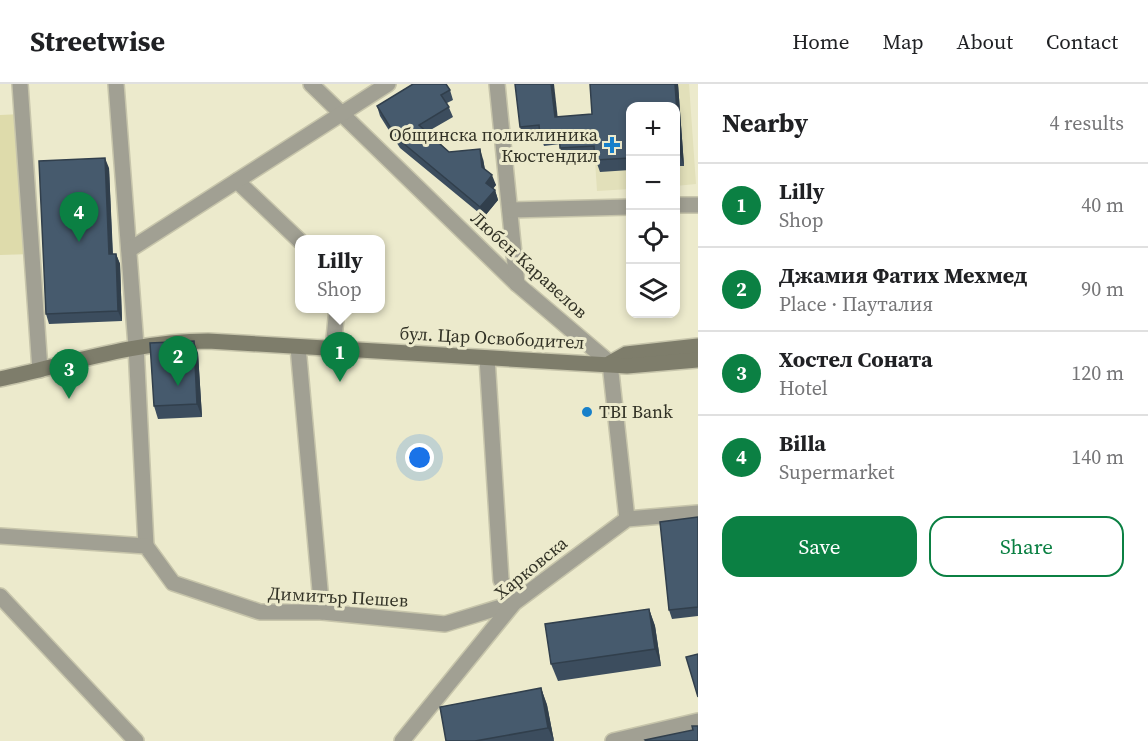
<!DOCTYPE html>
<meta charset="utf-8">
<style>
:root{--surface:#fff;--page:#f6f6f6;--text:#202124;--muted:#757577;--line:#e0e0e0;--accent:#0b8043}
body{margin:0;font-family:"Source Serif 4",serif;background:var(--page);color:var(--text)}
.controls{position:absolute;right:18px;top:18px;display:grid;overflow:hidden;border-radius:12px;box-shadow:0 3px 9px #0003}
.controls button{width:54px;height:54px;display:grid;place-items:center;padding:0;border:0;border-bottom:2px solid var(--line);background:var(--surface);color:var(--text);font:30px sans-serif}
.you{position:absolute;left:420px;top:374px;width:21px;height:21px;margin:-15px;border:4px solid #fff;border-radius:50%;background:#1a73e8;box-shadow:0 0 0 9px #1a73e833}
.badge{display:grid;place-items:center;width:39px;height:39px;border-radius:50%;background:var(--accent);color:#fff;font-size:20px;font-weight:700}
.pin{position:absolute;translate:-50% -50px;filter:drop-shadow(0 2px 3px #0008)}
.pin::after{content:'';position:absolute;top:32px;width:21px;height:18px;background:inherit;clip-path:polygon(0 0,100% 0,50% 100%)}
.popup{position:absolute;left:295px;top:151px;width:90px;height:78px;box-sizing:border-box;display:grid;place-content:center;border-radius:12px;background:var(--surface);filter:drop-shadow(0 2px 4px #0005);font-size:20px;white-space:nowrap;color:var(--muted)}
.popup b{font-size:22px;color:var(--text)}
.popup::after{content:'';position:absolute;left:50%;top:100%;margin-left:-12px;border:12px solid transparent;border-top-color:var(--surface)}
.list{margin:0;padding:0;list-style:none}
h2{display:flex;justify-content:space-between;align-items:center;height:78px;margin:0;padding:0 24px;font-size:26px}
h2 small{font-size:20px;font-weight:400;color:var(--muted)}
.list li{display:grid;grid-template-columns:39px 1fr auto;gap:18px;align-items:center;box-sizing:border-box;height:84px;padding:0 24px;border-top:2px solid var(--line)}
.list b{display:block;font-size:22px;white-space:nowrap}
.list p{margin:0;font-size:20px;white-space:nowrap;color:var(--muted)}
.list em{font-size:20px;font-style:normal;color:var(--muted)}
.actions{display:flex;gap:12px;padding:18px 24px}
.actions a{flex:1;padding:14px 0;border:2px solid var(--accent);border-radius:18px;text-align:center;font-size:21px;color:var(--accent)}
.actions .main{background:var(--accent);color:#fff}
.icon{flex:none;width:33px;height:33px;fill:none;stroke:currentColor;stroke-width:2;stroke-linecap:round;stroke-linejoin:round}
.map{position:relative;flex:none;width:698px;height:657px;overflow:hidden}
header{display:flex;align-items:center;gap:36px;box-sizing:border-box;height:84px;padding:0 30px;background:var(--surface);border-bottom:2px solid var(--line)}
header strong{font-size:28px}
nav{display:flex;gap:33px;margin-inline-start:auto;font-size:21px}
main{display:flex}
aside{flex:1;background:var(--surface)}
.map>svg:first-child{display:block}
.built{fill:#e2e0ba}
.green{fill:#dedbab}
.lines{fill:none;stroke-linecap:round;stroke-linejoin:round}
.street-casing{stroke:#c7c5ab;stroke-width:18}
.secondary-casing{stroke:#c7c5ab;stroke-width:18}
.street{stroke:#a1a093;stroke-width:15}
.secondary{stroke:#7e7d6b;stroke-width:15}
.wall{fill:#3c4d5e}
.shaded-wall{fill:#313f4c}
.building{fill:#465a6d;stroke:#313f4c;stroke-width:1.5}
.poi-dot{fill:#1780ca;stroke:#eceacc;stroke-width:2}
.labels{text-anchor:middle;stroke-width:6;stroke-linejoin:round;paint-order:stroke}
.poi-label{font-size:18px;fill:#323226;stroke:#eceacc;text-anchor:end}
.street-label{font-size:18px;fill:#323226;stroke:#eceacc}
</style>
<header>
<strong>Streetwise</strong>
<nav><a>Home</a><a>Map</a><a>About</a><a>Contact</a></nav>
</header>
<main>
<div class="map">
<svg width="698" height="657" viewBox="0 0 698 657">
<rect width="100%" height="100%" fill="#eceacc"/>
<path class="built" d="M 590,0 L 689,0 L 696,100 L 676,102 L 676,22 L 630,22 L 630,105 L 597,107 Z"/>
<path class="green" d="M 22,30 L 32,170 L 0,171 L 0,31 Z"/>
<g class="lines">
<g class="street-casing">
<g id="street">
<path d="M 20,0 L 40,286"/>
<path d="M 116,0 L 136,262 L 146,462"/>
<path d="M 311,0 L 517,200 L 610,279 L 627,435"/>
<path d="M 497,0 L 517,200"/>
<path d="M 237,97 L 300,157"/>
<path d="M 676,121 L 698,121"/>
<path d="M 510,126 L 630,123"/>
<path d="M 129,166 L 388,0"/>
<path d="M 298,263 L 322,528"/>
<path d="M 333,265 L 337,224"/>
<path d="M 0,452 L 146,462 L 173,499 L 260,528 L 322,528 L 445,540 L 514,519 L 501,496 L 487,274"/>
<path d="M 0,512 L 136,657"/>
<path d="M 402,657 L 514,519 L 627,435 L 698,429"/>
<path d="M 613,657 L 698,637"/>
</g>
</g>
<g class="secondary-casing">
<g id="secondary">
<path d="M 610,279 L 626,270 L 698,262"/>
<path d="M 0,295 C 69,280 136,257 208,257 L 627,282 L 698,276"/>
</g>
</g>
<use href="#street" class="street"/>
<use href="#secondary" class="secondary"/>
</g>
<g class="wall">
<path d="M 678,0 L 684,82 L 675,82 L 675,22 L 630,22 L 630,86 L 600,88 L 595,74 L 565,76 L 560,64 L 560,60 L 544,62 L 541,53 L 524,55 L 520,43 L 558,33 L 592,30 Z"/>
<path d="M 450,6 L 453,16 L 447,19 L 453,33 L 427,48 L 449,68 L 483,75 L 485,85 L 496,101 L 493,105 L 495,106 L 498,116 L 484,133 L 400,64 L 380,32 L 377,22 Z"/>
<path d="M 109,84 L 113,170 L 116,170 L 120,180 L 122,237 L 49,240 L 46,230 Z"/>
<path d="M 198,269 L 202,333 L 158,335 L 154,322 Z"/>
<path d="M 698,433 L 698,532 L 672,535 L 669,526 Z"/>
<path d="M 649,525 L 655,542 L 661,582 L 558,597 L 551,580 Z"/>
<path d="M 541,604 L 547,621 L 554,657 L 446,657 Z"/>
</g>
<g class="shaded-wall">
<path d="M 551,0 L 554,0 L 559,45 L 555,33 Z"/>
<path d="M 675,0 L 678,0 L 684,82 L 680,70 Z"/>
<path d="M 480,65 L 483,75 L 486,93 L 482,83 Z"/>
<path d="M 105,74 L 109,84 L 113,180 L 109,170 Z"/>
<path d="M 492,91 L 496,101 L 489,108 L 486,99 Z"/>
<path d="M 495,106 L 498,116 L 484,133 L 480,123 Z"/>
<path d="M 116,170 L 120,180 L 122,237 L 118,227 Z"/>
<path d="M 194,257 L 198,269 L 202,333 L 197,320 Z"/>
<path d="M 649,525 L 655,542 L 661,582 L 655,565 Z"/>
<path d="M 541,604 L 547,621 L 554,657 L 548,644 Z"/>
</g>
<g class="building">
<path d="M 413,0 L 446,0 L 450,6 L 441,11 L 449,23 L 419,41 L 449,68 L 480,65 L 482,83 L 492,91 L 486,99 L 495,106 L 480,123 L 397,54 L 377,22 Z"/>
<path d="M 515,0 L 551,0 L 555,33 L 592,30 L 590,0 L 675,0 L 680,70 L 675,71 L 675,22 L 630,22 L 630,74 L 595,76 L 594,62 L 560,64 L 559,48 L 540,50 L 539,41 L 520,43 Z"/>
<path d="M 105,74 L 109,170 L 116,170 L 118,227 L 46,230 L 39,77 Z"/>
<path d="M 194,257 L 197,320 L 154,322 L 150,259 Z"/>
<path d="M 698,433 L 698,523 L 669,526 L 660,438 Z"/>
<path d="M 649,525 L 655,565 L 551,580 L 545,540 Z"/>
<path d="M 698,570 L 698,613 L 686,573 Z"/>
<path d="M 541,604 L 548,644 L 475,657 L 446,657 L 440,623 Z"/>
<path d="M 692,642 L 698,642 L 698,657 L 646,657 L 645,656 L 693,646 Z"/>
</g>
<g class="poi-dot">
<path d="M609 52h6v6h6v6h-6v6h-6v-6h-6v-6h6z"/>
<circle cx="587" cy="328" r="6"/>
</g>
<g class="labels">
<g class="poi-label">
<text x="598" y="57">Общинска поликлиника<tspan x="598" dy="21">Кюстендил</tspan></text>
<text x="599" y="334" text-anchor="start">TBI Bank</text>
</g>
<g class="street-label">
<text transform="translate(529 181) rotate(42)" y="6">Любен Kаравелов</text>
<text transform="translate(492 254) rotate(3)" y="6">бул. Цар Освободител</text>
<text transform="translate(531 484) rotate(-39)" y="6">Харковска</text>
<text transform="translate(338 513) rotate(3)" y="6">Димитър Пешев</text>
</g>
</g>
</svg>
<div class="controls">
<button>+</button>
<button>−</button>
<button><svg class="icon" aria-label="locate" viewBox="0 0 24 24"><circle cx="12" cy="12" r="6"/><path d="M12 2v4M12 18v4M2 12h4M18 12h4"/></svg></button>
<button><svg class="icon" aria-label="layers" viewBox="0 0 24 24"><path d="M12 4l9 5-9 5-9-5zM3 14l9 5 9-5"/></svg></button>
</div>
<div class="you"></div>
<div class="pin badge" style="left:340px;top:298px">1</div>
<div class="popup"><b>Lilly</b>Shop</div>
<div class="pin badge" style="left:178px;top:302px">2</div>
<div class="pin badge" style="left:69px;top:315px">3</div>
<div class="pin badge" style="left:79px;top:158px">4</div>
</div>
<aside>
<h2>Nearby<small>4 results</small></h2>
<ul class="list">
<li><span class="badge">1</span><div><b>Lilly</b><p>Shop</p></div><em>40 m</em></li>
<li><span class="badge">2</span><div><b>Джамия Фатих Мехмед</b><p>Place · Пауталия</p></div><em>90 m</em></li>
<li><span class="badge">3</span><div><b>Хостел Соната</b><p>Hotel</p></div><em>120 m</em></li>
<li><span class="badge">4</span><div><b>Billa</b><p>Supermarket</p></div><em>140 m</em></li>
</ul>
<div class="actions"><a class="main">Save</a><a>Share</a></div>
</aside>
</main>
